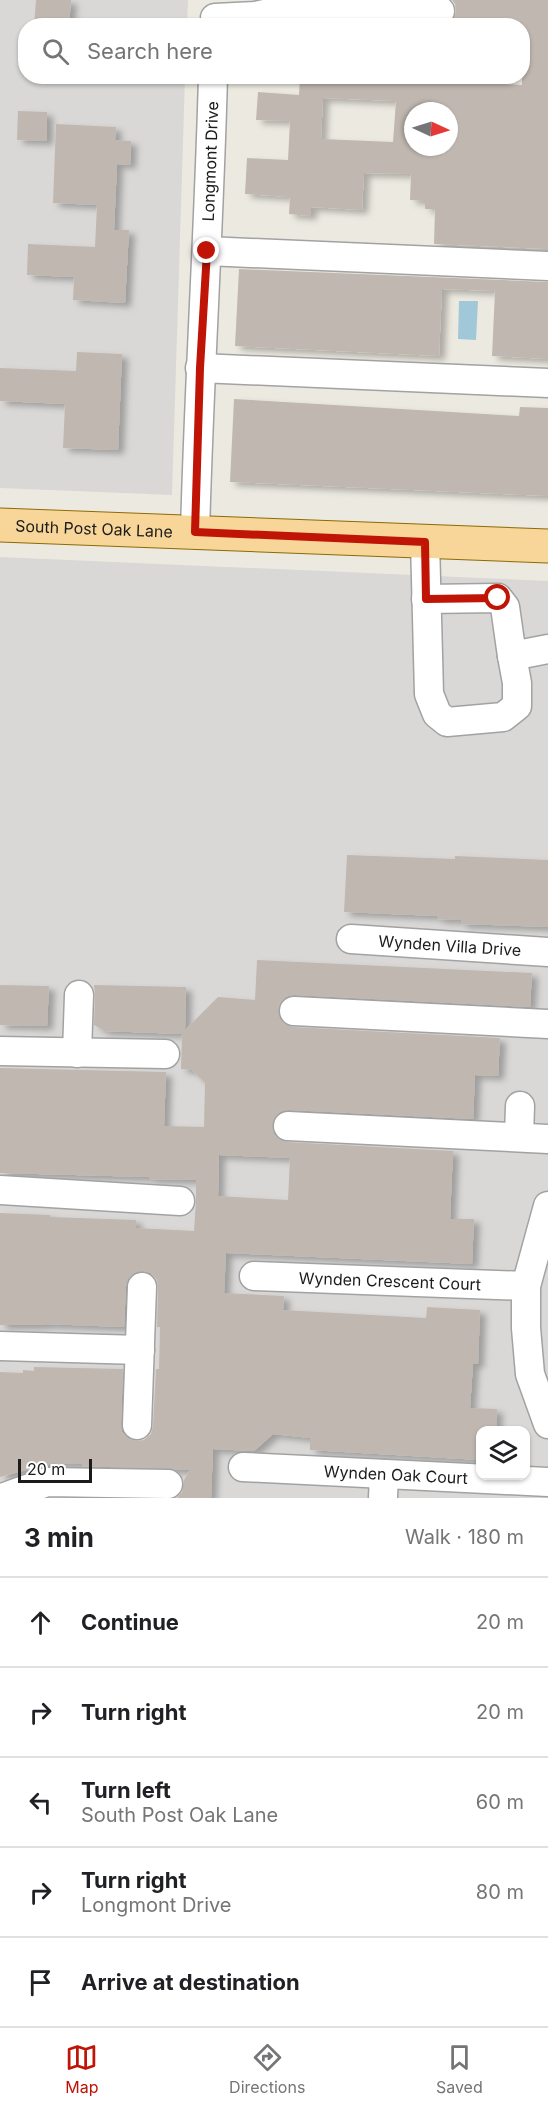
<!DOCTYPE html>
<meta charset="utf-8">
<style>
:root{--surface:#fff;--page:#f2f2f2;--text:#202124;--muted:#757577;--line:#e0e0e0;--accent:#bf1406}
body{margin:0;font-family:Inter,sans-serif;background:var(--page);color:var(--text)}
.controls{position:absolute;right:18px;bottom:18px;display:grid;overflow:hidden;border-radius:12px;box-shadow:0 2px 4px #0004}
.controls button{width:54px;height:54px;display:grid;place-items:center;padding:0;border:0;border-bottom:2px solid var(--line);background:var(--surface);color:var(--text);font:30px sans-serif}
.compass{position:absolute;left:404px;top:102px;width:54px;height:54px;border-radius:50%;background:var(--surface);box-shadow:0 2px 4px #0004;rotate:94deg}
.scale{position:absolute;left:18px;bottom:15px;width:74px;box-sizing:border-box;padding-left:6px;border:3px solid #1b1b1b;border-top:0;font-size:16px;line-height:21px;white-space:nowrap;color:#1b1b1b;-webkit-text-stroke:4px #fff;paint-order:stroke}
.stop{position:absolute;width:18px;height:18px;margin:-14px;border:4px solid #bf1406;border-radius:50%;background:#fff}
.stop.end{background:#bf1406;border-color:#fff;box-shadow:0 2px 6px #0008}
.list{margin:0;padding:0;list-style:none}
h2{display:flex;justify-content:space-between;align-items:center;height:78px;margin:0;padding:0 24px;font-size:26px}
h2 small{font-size:20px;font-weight:400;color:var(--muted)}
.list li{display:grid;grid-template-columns:39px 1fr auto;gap:18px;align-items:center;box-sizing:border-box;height:90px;padding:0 24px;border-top:2px solid var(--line)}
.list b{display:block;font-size:22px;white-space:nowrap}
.list p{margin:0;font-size:20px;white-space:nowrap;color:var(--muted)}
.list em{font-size:20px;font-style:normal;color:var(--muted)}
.icon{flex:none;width:33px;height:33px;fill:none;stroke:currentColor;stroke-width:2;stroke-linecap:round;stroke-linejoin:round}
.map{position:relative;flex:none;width:548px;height:1498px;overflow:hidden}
.search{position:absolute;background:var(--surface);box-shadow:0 2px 4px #0004;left:18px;right:18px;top:18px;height:66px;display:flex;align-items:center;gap:15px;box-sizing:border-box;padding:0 21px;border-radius:24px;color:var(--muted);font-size:22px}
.sheet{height:528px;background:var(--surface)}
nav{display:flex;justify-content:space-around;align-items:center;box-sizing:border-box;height:84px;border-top:2px solid var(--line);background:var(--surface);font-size:16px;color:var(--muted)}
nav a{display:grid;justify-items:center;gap:3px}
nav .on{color:var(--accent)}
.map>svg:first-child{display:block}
.residential{fill:#d9d8d7;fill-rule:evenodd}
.water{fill:#a1c8d9}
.building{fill:#c0b8b0;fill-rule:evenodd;filter:url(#shadow)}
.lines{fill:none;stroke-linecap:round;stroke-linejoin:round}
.minor-casing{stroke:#a2a2a2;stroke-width:31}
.major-casing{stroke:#8d6a04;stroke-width:35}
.minor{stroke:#fff;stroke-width:28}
.major{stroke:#f8d699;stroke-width:33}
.route{stroke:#bf1406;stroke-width:8}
.labels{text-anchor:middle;stroke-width:5;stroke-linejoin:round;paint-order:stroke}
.street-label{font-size:16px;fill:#1b1b1b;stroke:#fff}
</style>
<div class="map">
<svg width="548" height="1498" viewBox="0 0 548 1498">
<defs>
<filter id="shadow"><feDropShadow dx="6" dy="4" stdDeviation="3" flood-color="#0004"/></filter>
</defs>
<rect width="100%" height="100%" fill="#ece9e0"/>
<g class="residential">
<path d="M 0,0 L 188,0 L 187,25 L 26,26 L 26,76 L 185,77 L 172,495 L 0,488 Z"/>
<path d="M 0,557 L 548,581 L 548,1498 L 0,1498 ZM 480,1430 L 526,1430 L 526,1476 L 480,1476 Z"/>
</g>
<path class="water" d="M 459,301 L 478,301 L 476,340 L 458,339 Z"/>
<g class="building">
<path d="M 36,0 L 71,0 L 69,26 L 34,26 Z"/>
<path d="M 452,0 L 548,0 L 548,249 L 434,244 L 435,209 L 425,209 L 425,201 L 410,200 L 411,174 L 364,173 L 362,210 L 311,207 L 311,216 L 289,214 L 290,197 L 245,194 L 247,158 L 288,160 L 290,121 L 256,120 L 258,92 L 299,95 L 300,76 L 470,76 L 470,82 L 522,85 L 522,26 L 448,26 L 453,20 L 456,12 L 455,4 ZM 323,98 L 396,101 L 393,142 L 321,139 ZM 413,111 L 449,111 L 449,147 L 413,147 Z"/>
<path d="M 18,111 L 47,112 L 47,141 L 17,140 Z"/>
<path d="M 56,124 L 116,127 L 115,140 L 131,141 L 130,165 L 117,164 L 114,230 L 129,230 L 125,303 L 73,300 L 74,277 L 27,275 L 28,244 L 95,247 L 97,205 L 53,203 Z"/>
<path d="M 239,269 L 548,282 L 548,359 L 492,356 L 495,291 L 442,289 L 439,356 L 235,346 Z"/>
<path d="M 77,352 L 122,354 L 118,450 L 63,448 L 65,404 L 0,401 L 0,368 L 76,371 Z"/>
<path d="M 234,399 L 519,416 L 520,407 L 548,408 L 548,496 L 230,482 Z"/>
<path d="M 347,855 L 455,859 L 455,856 L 548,860 L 548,927 L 461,924 L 461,920 L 437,919 L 437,916 L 344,912 Z"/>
<path d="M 257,960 L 532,973 L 530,1007 L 295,995 L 286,997 L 281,1002 L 278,1010 L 280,1019 L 286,1025 L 293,1027 L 500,1038 L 498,1076 L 475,1075 L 473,1119 L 289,1110 L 280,1112 L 275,1117 L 272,1125 L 274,1134 L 280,1140 L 287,1142 L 453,1151 L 450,1219 L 474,1219 L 472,1264 L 226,1253 L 224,1293 L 284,1296 L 283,1310 L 426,1318 L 427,1307 L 480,1310 L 478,1364 L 473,1364 L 470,1408 L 497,1409 L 496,1431 L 480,1431 L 480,1460 L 310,1450 L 310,1438 L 273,1434 L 254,1451 L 213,1449 L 211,1498 L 177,1498 L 182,1492 L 184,1480 L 190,1470 L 82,1466 L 82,1464 L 53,1463 L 0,1477 L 0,1372 L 23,1373 L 23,1370 L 34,1371 L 34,1367 L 123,1369 L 121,1424 L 122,1432 L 129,1439 L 137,1441 L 144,1440 L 151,1434 L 153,1426 L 156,1369 L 159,1369 L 160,1327 L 157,1327 L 158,1288 L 157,1280 L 151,1273 L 142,1271 L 134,1273 L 128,1279 L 126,1286 L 124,1327 L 45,1324 L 44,1325 L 0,1325 L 0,1213 L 50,1215 L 50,1217 L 136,1220 L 136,1228 L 194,1231 L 196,1201 L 196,1180 L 149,1179 L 149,1177 L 0,1173 L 0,1068 L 166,1072 L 164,1126 L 204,1127 L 205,1083 L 192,1070 L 181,1069 L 182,1034 L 105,1031 L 94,1025 L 95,996 L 94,985 L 186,987 L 185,1030 L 218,997 L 255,1000 ZM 219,1155 L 290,1158 L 288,1200 L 218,1196 Z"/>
<path d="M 0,985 L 49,986 L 47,1026 L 0,1025 Z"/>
</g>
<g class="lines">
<g class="minor-casing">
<g id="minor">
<path d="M 296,0 L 311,4 L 440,11"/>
<path d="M 215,18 L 255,16 L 311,4"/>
<path d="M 207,251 L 548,266"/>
<path d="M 200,368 L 548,383"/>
<path id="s1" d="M 195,533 C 199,380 209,229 213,76"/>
<path d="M 425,541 L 429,694 L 437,714 L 447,722 L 503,717 L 517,706 L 517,683 L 512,656 L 548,649"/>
<path d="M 426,599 L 498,598 L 505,607 L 512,656"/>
<path id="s2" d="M 351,939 L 548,952"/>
<path d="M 294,1011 L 548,1024"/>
<path d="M 0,1051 L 165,1054"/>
<path d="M 77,1053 L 79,995"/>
<path d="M 288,1126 L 548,1139"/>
<path d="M 519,1137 L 520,1106"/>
<path d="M 0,1190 L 180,1201"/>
<path d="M 548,1206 L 526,1286 L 526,1328 L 530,1374 L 548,1424"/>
<path id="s3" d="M 254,1276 L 526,1286"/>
<path d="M 0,1346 L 140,1350"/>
<path d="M 137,1425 L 142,1287"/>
<path id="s4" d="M 243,1467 L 548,1482"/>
<path d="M 2,1498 L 47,1482 L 168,1484"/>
<path d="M 383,1498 L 384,1474"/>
</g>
</g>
<g class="major-casing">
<g id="major">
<path id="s5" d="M 0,525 L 548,546"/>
</g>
</g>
<use href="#minor" class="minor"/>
<use href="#major" class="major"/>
</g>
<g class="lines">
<path class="route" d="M 207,251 L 200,368 L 195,532 L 425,542 L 426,599 L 498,598"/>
</g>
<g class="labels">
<g class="street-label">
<text dy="6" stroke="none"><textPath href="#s1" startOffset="372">Longmont Drive</textPath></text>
<text dy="6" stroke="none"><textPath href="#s5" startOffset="94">South Post Oak Lane</textPath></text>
<text dy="6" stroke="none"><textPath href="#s2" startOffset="99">Wynden Villa Drive</textPath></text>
<text dy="6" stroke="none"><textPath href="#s3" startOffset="136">Wynden Crescent Court</textPath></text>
<text dy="6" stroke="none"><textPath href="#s4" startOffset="153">Wynden Oak Court</textPath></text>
</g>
</g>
</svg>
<div class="controls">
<button><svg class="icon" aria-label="layers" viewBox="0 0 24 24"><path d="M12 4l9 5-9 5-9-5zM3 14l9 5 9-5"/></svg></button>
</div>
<svg class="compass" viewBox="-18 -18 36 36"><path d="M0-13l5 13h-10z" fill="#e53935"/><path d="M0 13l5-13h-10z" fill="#757577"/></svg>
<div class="scale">20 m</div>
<div class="stop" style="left:498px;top:598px"></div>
<div class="stop end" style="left:207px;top:251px"></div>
<div class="search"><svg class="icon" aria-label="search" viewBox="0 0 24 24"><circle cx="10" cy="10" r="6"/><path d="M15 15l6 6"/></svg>Search here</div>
</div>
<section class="sheet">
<h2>3 min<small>Walk · 180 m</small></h2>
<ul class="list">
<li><svg class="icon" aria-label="ahead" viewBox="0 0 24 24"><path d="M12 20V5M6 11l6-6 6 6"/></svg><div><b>Continue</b></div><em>20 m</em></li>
<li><svg class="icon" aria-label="right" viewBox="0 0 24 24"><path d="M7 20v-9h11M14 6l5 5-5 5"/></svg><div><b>Turn right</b></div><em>20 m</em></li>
<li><svg class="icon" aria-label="left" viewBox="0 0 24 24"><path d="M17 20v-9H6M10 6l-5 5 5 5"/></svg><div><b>Turn left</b><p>South Post Oak Lane</p></div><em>60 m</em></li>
<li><svg class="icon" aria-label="right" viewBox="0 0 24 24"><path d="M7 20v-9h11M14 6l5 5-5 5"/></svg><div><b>Turn right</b><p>Longmont Drive</p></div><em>80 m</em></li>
<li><svg class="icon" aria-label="arrive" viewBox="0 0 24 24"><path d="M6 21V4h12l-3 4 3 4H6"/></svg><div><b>Arrive at destination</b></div></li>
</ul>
</section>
<nav>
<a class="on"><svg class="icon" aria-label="map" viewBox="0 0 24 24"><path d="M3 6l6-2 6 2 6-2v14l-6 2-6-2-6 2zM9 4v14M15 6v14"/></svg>Map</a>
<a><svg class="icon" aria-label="directions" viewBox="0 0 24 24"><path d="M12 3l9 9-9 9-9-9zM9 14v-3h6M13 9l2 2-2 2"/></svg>Directions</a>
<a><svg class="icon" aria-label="saved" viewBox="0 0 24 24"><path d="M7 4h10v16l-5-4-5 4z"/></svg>Saved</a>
</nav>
